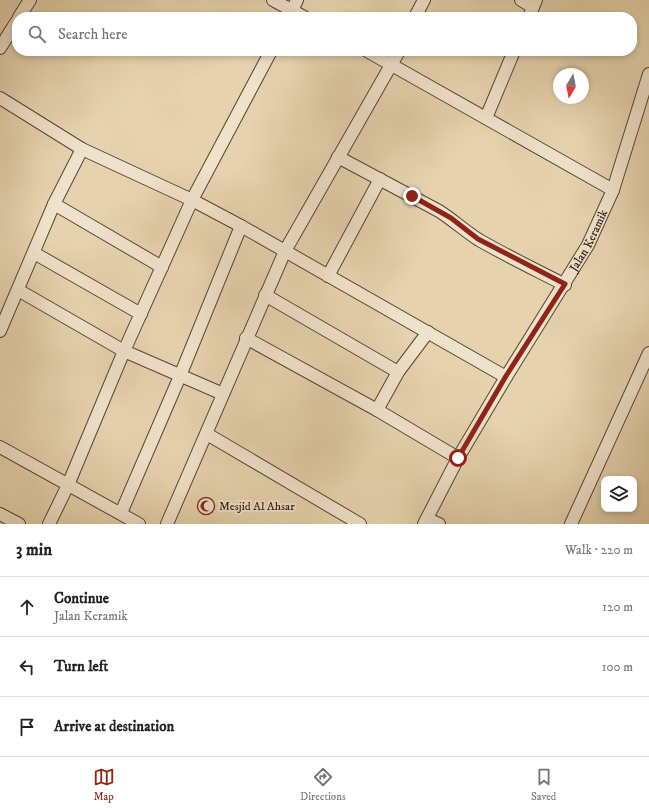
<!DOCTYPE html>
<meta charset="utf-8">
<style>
:root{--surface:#fff;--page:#f2f2f2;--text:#222;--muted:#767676;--line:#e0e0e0;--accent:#8f2418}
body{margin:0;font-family:"IM FELL DW Pica",serif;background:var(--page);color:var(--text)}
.controls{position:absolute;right:12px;bottom:12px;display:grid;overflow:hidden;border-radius:8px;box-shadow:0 2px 6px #0003}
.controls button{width:36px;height:36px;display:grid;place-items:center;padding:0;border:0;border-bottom:1px solid var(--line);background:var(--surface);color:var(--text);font:20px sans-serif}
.compass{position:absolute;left:553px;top:68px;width:36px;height:36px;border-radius:50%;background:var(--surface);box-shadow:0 2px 6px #0003;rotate:190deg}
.stop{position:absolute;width:12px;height:12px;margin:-9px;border:3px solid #8f2418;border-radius:50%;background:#fff}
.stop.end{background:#8f2418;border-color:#fff;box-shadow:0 1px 4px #0008}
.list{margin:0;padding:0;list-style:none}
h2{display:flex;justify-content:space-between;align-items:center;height:52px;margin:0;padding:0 16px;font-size:17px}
h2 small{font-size:13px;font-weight:400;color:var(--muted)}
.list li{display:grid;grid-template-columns:26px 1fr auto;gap:12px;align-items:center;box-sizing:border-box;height:60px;padding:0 16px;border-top:1px solid var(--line)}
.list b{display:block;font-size:15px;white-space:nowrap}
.list p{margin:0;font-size:13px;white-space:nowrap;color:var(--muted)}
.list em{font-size:13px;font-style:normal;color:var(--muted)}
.icon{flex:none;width:22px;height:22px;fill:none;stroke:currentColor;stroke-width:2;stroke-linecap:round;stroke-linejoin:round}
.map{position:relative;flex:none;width:649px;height:524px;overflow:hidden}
.search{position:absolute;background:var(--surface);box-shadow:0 2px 6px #0003;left:12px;right:12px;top:12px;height:44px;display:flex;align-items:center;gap:10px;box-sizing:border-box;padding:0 14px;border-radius:16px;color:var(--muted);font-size:15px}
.sheet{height:232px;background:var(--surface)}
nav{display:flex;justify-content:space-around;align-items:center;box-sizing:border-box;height:56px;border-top:1px solid var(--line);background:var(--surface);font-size:11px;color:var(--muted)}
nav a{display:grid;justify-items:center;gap:2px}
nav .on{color:var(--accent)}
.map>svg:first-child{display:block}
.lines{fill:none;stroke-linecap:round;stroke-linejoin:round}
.minor-casing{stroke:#564537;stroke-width:14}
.minor{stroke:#efe2ca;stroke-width:12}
.route{stroke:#8f2418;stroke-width:5}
.labels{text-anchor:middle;stroke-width:4;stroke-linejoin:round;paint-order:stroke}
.street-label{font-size:12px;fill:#26160f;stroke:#efe2ca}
.poi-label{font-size:12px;fill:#26160f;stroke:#efe2ca;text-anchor:start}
</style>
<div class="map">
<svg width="649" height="524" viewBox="0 0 649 524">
<rect width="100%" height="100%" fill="#e6d3ae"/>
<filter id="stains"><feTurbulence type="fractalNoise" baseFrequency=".005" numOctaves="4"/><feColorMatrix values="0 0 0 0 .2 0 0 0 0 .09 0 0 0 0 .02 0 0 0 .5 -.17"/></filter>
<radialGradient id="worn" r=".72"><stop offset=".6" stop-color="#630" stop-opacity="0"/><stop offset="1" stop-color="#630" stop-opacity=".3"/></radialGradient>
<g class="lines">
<g class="minor-casing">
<g id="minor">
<path d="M 273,0 L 304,17"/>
<path d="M 521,0 L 533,7"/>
<path d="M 19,17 L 30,0"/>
<path d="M 289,17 L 297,0"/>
<path d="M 415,17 L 424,0"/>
<path d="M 529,17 L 536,0"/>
<path d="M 0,48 L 17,21"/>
<path d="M 367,51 L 613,190"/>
<path d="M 0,98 L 82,149 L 192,200 L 241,226 L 506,377"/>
<path d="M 486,118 L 514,51"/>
<path d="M 338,157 L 439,211 C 453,220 465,231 479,240 C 507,256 536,270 565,285"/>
<path d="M 54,204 L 162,267"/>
<path d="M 34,253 L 141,314"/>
<path d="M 328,276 L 380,179"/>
<path d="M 18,290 L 124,351 L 223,394"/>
<path d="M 265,295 L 398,372"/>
<path d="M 0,331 L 54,204 L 82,149"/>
<path d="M 246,338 L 377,410 L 458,458"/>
<path d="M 377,410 L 398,372 L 428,332"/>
<path d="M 207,434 L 360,524"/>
<path d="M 0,447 L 139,524"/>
<path d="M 121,513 L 180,376 L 241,226"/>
<path d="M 0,514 L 19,524"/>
<path d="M 427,519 L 439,524"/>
<path d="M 49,524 L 68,485 L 124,351 L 192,200 L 271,51"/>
<path d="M 167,524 L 285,251 L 399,51"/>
<path id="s1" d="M 424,524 L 458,458 L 506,377 L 588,245 L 613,190 L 649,74"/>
<path d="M 571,524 L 649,353"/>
</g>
</g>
<use href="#minor" class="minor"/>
</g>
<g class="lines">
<path class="route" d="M 412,196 L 451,218 L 478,239 L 565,284 L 506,376 L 458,458"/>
</g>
<defs>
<g id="mosque-ring" transform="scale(0.9)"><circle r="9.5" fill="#efe2ca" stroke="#8f2418" stroke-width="1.5"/><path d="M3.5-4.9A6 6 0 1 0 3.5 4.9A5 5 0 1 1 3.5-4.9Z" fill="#8f2418"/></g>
</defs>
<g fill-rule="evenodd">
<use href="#mosque-ring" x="206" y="506"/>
</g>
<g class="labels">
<g class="street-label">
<text dy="4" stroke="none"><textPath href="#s1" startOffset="328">Jalan Keramik</textPath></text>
</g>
<g class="poi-label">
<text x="219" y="510">Mesjid Al Ahsar</text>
</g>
</g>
<rect width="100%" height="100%" filter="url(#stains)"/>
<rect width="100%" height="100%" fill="url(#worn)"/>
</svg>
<div class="controls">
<button><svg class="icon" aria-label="layers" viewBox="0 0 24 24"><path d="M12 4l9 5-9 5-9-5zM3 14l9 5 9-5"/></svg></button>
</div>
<svg class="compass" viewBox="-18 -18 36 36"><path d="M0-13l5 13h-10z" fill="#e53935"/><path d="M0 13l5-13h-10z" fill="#767676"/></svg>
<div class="stop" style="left:458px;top:458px"></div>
<div class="stop end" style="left:412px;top:196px"></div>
<div class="search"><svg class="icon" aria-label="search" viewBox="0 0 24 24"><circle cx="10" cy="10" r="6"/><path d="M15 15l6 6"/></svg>Search here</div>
</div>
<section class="sheet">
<h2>3 min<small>Walk · 220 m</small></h2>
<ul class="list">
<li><svg class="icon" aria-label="ahead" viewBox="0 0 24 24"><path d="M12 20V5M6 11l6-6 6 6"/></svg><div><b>Continue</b><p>Jalan Keramik</p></div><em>120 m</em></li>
<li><svg class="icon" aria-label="left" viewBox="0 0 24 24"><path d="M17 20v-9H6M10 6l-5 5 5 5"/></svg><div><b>Turn left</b></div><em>100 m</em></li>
<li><svg class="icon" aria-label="arrive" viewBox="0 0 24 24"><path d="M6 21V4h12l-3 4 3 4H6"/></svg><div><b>Arrive at destination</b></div></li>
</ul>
</section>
<nav>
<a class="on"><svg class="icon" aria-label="map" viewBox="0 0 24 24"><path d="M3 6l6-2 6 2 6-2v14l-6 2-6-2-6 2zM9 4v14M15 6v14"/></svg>Map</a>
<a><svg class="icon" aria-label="directions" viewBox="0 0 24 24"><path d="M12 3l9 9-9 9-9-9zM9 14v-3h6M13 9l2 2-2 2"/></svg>Directions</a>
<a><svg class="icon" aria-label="saved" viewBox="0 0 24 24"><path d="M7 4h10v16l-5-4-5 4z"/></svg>Saved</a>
</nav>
